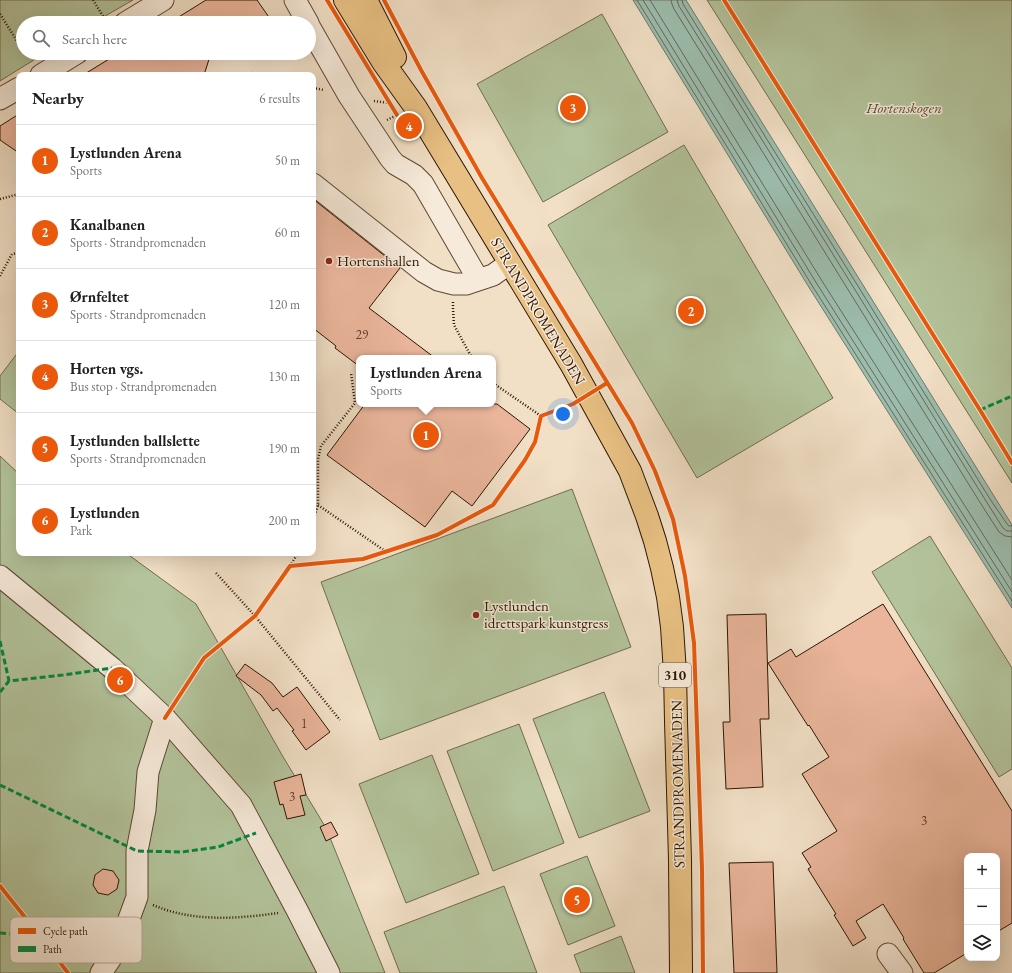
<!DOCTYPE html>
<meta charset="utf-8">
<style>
:root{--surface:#fff;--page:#f6f6f6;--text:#202124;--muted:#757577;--line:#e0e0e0;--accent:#ea580c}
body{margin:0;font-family:"EB Garamond",serif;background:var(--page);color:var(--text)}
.controls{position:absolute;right:12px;bottom:12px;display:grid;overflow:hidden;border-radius:8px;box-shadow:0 4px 16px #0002}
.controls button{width:36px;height:36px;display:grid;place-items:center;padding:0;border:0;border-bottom:1px solid var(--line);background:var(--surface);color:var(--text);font:20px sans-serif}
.you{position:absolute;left:563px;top:414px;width:14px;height:14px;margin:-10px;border:3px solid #fff;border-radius:50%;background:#1a73e8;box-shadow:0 0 0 6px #1a73e833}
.badge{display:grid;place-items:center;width:26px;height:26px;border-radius:50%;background:var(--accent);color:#fff;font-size:13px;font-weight:700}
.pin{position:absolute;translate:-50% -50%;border:2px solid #fff;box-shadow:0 1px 4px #0006}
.popup{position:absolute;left:356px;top:355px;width:140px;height:52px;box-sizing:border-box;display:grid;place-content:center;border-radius:8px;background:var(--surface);filter:drop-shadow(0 1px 3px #0005);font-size:13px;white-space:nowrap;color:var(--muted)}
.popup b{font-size:15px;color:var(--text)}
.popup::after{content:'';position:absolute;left:50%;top:100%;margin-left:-8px;border:8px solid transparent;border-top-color:var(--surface)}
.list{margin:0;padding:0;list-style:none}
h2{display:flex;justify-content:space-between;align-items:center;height:52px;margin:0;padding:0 16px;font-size:17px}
h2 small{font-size:13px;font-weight:400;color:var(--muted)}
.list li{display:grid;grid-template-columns:26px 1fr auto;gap:12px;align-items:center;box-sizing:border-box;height:72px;padding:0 16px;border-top:1px solid var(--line)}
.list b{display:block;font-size:15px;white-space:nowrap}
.list p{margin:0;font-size:13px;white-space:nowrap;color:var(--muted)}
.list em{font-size:13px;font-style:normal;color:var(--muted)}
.icon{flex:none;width:22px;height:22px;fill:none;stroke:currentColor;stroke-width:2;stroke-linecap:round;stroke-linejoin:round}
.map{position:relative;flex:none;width:1012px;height:973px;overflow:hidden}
.search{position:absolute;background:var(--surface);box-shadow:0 4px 16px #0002;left:16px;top:16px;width:300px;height:44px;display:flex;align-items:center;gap:10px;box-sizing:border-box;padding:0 14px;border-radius:22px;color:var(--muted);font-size:15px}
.panel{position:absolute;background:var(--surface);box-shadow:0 4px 16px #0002;left:16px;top:72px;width:300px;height:484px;border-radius:8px}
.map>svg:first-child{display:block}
.green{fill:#b3c39b;stroke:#706c4e}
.water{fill:#9cbdae;stroke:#6f7a69}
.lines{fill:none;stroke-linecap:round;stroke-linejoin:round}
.shore{stroke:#646a58;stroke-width:1}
.building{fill:#eab59b;stroke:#2c1602}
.minor-casing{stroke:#5d4833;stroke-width:23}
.major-casing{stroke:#2c1602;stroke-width:24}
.path{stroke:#2c1602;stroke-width:2.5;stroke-dasharray:1 2;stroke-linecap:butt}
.minor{stroke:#f6eada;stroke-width:21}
.major{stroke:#e8c083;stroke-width:22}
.quiet{stroke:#00873e;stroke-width:3;stroke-dasharray:6 3;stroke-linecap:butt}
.cycleway-casing{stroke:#f6eada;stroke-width:6}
.cycleway{stroke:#e8590c;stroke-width:4}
.poi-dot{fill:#8f2418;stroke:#f6eada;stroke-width:1.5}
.labels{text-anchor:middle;stroke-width:3;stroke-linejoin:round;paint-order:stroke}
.number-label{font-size:13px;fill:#5c3e28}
.shield{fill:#f6eada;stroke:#695643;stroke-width:1}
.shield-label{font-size:14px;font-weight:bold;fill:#2c1602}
.park-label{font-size:15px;font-style:italic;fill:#544a30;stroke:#f6eada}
.poi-label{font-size:15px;fill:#2c1602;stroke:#f6eada;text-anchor:start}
.street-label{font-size:15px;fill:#2c1602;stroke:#f6eada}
.key{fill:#f6eada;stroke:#b9aa99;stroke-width:1}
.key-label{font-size:11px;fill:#2c1602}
</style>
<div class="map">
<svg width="1012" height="973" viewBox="0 0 1012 973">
<rect width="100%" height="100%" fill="#f1dfc6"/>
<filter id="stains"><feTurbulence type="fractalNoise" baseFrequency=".005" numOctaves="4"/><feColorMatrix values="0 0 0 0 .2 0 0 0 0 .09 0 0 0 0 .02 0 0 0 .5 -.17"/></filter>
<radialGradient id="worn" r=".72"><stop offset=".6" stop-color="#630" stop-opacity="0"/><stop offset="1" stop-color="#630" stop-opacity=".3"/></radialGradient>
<g class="green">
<path d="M 0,0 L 133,0 L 93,23 L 23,23 L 23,53 L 45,53 L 0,81 Z"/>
<path d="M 707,0 L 1012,0 L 1012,483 Z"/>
<path d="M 602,14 L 668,132 L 543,202 L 477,84 Z"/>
<path d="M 684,145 L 833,398 L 697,478 L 548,225 Z"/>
<path d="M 19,351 L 19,414 L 0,399 L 0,376 Z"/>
<path d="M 0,456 L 19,474 L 19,553 L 126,553 L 196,604 L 282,755 L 326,828 L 385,973 L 0,973 Z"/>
<path d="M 572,489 L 631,647 L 380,740 L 321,582 Z"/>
<path d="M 930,536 L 1012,668 L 1012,769 L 999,777 L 872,572 Z"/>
<path d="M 604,692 L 650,811 L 579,838 L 533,719 Z"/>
<path d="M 519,724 L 564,843 L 493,871 L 447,751 Z"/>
<path d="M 432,755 L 479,874 L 406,903 L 359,784 Z"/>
<path d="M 587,856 L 615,926 L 568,945 L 540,874 Z"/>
<path d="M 504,886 L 537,973 L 400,973 L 384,932 Z"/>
<path d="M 621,936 L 635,973 L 581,973 L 574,955 Z"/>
</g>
<path class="water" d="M 633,0 L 686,0 L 1012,525 L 1012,608 L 810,289 Z"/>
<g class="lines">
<g class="shore">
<path d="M 637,0 L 813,287 L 1012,601"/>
<path d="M 643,0 L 817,284 L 1012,592"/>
<path d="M 650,0 L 822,281 L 1012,580"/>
<path d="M 671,0 L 672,4 L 674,9 L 981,504 L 999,532 L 1005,536 L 1012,537"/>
<path d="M 677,0 L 679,6 L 986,501 L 1003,528 L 1007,531 L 1012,531"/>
<path d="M 682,0 L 683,4 L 990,499 L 1007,524 L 1009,526 L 1012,526"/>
</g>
</g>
<g class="building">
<path d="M 206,0 L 257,0 L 273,23 L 169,23 Z"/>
<path d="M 119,53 L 211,53 L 204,75 L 83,75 Z"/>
<path d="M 19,114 L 19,153 L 0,140 L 0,126 Z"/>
<path d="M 313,199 L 400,268 L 369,308 L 435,358 L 359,358 L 359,366 L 335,348 L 336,346 L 313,328 Z"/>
<path d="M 365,404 L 497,404 L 530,429 L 472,506 L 452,491 L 425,527 L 327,455 Z"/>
<path d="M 883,604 L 1012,811 L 1012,923 L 997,932 L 997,856 L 967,856 L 967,953 L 934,973 L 924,973 L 903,939 L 904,938 L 883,904 L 856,921 L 866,938 L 853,946 L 834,915 L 836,914 L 808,869 L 811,867 L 802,853 L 837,831 L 802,774 L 829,757 L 809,725 L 808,726 L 768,663 L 791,649 L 796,657 Z"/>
<path d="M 766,614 L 769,719 L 760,719 L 763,787 L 726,789 L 723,722 L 730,722 L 727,615 Z"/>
<path d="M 245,664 L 272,683 L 283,697 L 297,687 L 330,732 L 306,750 L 292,731 L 294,730 L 277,708 L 273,711 L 261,695 L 236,676 Z"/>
<path d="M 301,774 L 306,795 L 300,796 L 305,815 L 287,819 L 283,804 L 280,805 L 274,782 Z"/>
<path d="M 331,822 L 338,835 L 326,841 L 320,827 Z"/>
<path d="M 773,862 L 777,973 L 734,973 L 729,863 Z"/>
<path d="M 103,869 L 113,871 L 119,880 L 117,889 L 108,895 L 98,893 L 93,885 L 95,875 Z"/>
</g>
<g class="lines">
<g class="minor-casing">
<g id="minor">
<path d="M 295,0 L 308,23"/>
<path d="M 125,23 L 163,0"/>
<path d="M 309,26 L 349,96 L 390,158 L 395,164 L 414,175 L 423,184 L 478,279"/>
<path d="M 41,75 L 77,53"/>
<path d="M 0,99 L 19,88"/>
<path d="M 313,184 L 424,272 L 438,280 L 454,284 L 466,284 L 493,275 L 510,263"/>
<path d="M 0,576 L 112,668 L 165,718 L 241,805 L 297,910 L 329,973"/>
<path d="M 888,954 L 902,973"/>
<path d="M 101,973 L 119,946 L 137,897 L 137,851 L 145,810 L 148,772 L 165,718"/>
</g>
</g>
<g class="major-casing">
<g id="major">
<path d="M 345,0 L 383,62 L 416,108 L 571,364 L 630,471 L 647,516 L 655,541 L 662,568 L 668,597 L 672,627 L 675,673 L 676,721 L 680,860 L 681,973"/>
<path d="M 366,0 L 395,57"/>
</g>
</g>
<g class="path">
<path d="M 93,0 L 106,21"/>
<path d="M 0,14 L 17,41"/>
<path d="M 252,73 L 260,75"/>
<path d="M 313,88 L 324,90"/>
<path d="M 374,101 L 389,103"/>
<path d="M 387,120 L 397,115"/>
<path d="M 0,199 L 19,194"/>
<path d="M 0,276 L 12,254 L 19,253"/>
<path d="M 453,302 L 453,309 L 454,325 L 472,358"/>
<path d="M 493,383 L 541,416"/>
<path d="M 318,505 L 385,551"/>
<path d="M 313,521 L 318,505 L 318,459 L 321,446 L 355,403 L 351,373"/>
<path d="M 290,566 L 298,553"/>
<path d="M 216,573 L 255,616 L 340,720"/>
<path d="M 153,905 C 192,922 237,919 278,913"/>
</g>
<use href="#minor" class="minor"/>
<use href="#major" class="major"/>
<g class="quiet">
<path d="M 980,410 L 1012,396"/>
<path d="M 0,641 L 9,681"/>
<path d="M 0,692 L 9,681 L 63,675 L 112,668"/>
<path d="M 0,785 L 137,851 L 182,852 L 218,847 L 256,833"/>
<path d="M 0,933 L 40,936"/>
</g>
<g class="cycleway-casing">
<g id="cycleway">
<path d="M 327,0 L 397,115"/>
<path d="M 384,0 L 421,70 L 482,178 L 632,423 L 655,471 L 673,519 L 685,576 L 694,643 L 702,869 L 703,973"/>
<path d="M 724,0 L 980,410 L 1012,463"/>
<path d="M 165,718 L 204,658 L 255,616 L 290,566 L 363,559 L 437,535 L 493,505 L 525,460 L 535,442 L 541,416 L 573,404 L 607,383"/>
<path d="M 0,886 L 40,936 L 68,973"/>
</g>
</g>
<use href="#cycleway" class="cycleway"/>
</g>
<g class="poi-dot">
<circle cx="329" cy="261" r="4"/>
<circle cx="476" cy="615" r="4"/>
</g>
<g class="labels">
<g class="number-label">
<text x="362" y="339">29</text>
<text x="304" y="728">1</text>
<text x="292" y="801">3</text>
<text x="924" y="825">3</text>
</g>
<rect class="shield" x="659" y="663" width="32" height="24" rx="3"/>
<g class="shield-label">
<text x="675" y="680">310</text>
</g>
<g class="park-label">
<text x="904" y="113">Hortenskogen</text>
</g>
<g class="poi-label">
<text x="337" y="266">Hortenshallen</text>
<text x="484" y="611">Lystlunden<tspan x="484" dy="17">idrettspark kunstgress</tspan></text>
</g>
<g class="street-label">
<text transform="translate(538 311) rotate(59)" y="5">STRANDPROMENADEN</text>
<text transform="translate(678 784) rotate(-91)" y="5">STRANDPROMENADEN</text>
</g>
</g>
<rect x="10" y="917" width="132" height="46" rx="6" class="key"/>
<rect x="18" y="928" width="18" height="6" fill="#e8590c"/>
<rect x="18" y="946" width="18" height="6" fill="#00873e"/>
<g class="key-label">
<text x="43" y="935">Cycle path</text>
<text x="43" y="953">Path</text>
</g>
<rect width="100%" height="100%" filter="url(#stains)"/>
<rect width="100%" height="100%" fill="url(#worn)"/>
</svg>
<div class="controls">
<button>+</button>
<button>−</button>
<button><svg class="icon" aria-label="layers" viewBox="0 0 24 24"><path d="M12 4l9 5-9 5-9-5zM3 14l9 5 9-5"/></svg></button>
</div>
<div class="you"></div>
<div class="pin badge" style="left:426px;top:435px">1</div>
<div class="popup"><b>Lystlunden Arena</b>Sports</div>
<div class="pin badge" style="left:691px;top:311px">2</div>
<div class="pin badge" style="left:573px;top:108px">3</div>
<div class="pin badge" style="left:409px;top:126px">4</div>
<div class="pin badge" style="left:577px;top:900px">5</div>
<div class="pin badge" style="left:120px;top:680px">6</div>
<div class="search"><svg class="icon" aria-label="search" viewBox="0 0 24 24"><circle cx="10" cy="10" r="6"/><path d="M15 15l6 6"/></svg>Search here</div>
<section class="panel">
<h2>Nearby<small>6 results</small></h2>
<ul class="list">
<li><span class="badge">1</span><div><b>Lystlunden Arena</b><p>Sports</p></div><em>50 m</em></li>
<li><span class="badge">2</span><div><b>Kanalbanen</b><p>Sports · Strandpromenaden</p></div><em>60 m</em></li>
<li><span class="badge">3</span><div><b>Ørnfeltet</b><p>Sports · Strandpromenaden</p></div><em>120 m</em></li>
<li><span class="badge">4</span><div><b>Horten vgs.</b><p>Bus stop · Strandpromenaden</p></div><em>130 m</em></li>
<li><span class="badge">5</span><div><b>Lystlunden ballslette</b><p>Sports · Strandpromenaden</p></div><em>190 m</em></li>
<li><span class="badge">6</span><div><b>Lystlunden</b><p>Park</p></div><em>200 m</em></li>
</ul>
</section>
</div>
